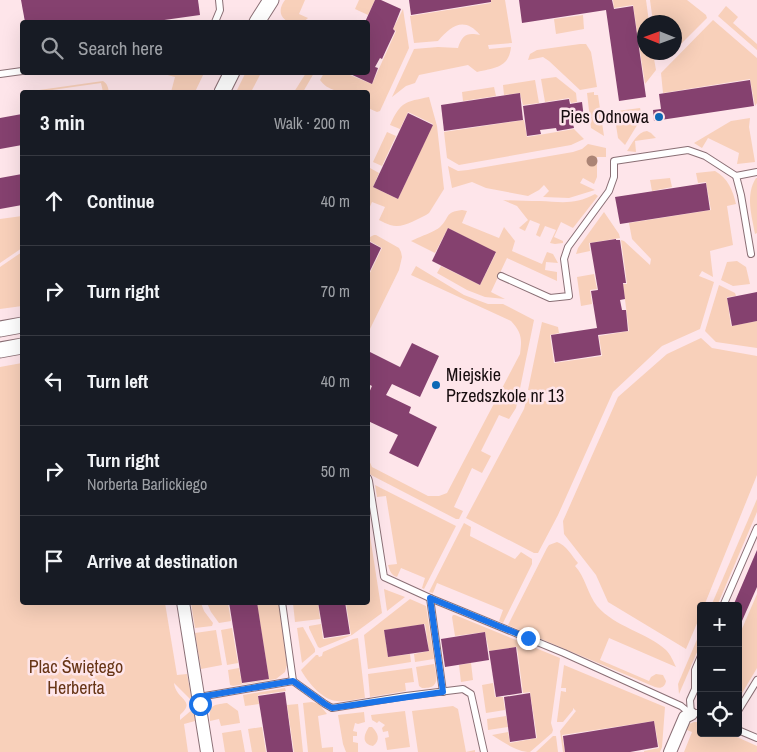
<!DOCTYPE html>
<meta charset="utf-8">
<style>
:root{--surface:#171b24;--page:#242831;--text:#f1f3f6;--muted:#9ea1a6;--line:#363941}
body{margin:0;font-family:"Archivo Narrow",sans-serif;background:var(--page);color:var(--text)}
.controls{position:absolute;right:15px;bottom:15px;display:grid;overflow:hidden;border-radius:5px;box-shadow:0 5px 20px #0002}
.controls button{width:45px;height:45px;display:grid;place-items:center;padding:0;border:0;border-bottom:1px solid var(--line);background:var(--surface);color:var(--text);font:25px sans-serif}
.compass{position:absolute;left:637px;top:15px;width:45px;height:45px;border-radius:50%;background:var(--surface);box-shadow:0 5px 20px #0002;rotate:271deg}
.stop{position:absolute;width:15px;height:15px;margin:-11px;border:4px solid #1a73e8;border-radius:50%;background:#fff}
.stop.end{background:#1a73e8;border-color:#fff;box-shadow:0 1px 5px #0008}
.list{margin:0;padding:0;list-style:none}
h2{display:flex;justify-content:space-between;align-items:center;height:65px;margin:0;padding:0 20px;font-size:21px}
h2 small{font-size:16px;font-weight:400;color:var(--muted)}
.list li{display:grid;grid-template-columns:32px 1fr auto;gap:15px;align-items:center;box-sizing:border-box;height:90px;padding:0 20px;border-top:1px solid var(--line)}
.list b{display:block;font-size:19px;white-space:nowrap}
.list p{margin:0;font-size:16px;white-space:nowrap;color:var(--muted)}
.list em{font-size:16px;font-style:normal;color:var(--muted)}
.icon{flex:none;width:28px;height:28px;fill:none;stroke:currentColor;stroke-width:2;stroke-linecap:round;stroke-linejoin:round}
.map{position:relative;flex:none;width:757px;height:752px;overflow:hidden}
.search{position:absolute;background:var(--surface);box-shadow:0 5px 20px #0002;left:20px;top:20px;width:350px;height:55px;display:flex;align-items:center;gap:12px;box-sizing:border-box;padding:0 18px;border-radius:5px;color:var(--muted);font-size:19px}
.panel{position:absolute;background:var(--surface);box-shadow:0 5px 20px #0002;left:20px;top:90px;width:350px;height:515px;border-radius:5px}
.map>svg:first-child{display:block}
.green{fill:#f8d0ba}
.building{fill:#85416f}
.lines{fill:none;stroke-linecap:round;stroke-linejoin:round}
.service-casing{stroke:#8a6f75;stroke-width:8}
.minor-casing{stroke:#8a6f75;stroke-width:14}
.tertiary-casing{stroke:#8a6f75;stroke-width:17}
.service{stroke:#fff;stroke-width:6}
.minor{stroke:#fff;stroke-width:12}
.tertiary{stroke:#fff;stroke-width:15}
.tree{fill:#ab8475}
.route{stroke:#1a73e8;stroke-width:6}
.poi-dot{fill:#0e68b5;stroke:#fee5ea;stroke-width:2}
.labels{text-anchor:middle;stroke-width:5;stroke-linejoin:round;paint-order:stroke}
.poi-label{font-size:18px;fill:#160c0e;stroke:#fee5ea;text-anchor:end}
.park-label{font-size:18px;fill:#673516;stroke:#fee5ea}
</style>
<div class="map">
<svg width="757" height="752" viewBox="0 0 757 752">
<rect width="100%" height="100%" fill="#fee5ea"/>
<g class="green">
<path d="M 285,0 L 305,0 L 299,14 L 308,18 C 298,30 270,20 285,0 Z"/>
<path d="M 359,0 L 375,0 L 368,15 L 355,9 Z"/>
<path d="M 491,0 L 505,0 L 512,43 L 488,45 L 489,49 L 511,47 C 509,68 494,68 477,72 L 468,65 L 419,75 L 415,83 L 406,86 L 392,97 L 414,49 L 438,47 L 458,48 C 462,35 467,32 480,35 C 464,16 451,26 438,41 L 414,43 L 410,16 L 491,3 Z"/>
<path d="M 613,0 L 646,0 L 649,22 L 644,22 L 644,52 L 653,53 L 656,70 L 645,84 L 633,5 L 614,8 Z"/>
<path d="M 650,0 L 687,0 L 706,15 L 707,18 L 675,50 L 674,22 L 653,22 Z"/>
<path d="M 726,6 L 738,17 L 733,23 L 757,44 L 757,50 L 718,16 Z"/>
<path d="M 403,9 L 409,48 L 380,111 L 377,112 L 368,108 L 368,92 C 352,92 330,95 320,80 L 324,73 L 345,73 L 372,84 L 396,31 L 393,29 Z"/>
<path d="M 583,15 L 584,29 L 556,34 L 554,19 Z"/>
<path d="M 713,20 L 757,58 L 757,103 L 755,106 L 750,79 L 663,93 L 661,73 Z"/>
<path d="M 580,44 L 586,44 L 591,52 L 597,87 L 580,90 L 549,61 L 543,57 L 528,60 L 530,54 L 537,50 Z"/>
<path d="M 246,72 L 261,73 L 251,92 L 236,92 Z"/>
<path d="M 164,73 L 164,72 L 204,73 L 195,92 L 171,92 L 175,77 L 164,74 Z"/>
<path d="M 306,73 L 314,73 L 303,92 L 294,92 Z"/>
<path d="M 556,77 L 576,93 L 577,102 L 571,103 L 569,98 L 545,102 L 541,79 Z"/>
<path d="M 535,80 L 539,103 L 523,105 L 520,93 L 504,95 L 503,85 Z"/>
<path d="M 103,81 C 108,84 108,88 109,92 L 103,92 L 101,83 L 38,92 L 25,92 Z"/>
<path d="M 494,87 L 496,96 L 463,101 L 462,92 Z"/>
<path d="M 594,92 L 594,95 L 598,95 L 604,136 L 591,128 L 587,93 Z"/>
<path d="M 429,97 L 437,126 L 444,189 L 429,213 L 426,215 C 415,220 403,229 390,225 C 387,224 383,222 379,220 L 385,207 L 372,202 L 368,211 L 368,173 L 370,168 L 379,173 L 373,187 L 398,199 L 433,124 L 408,112 L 400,129 L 390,125 C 401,101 405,102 429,97 Z"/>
<path d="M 640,108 L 642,117 L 625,145 L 618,138 L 614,112 L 617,111 Z"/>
<path d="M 750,118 L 749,127 L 755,162 L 737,164 L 739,153 L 708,138 L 702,148 L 694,143 L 731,121 Z"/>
<path d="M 524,120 L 527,137 L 574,129 L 584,139 L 571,145 L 459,165 L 447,158 L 444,132 Z"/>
<path d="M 647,131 L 651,133 L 656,138 L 635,141 L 636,152 L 627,151 C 632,144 637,132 647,131 Z"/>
<path d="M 387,132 L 396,136 L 382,166 L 373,162 Z"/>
<path d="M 588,144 L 606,148 L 606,157 L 597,157 L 597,177 L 594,184 L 583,178 L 580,183 L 595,190 L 569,198 L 543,197 L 549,191 L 544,185 L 539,190 L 528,196 L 486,188 L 472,182 L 452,188 L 448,166 L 458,171 L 468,170 L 573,152 L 582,149 Z"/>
<path d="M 715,171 C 728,178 733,191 736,204 L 727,206 L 733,245 L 710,251 L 713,277 L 702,271 L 699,276 L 714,282 L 700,329 L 662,346 L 613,392 L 558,515 L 538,553 L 534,553 L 466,518 L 524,409 L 527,398 L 554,403 L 555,395 L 528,390 L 542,322 L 558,327 L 559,333 L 550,335 L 554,363 L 602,356 L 599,336 L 629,331 L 623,284 L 627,284 L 621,240 L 624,241 L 650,265 L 651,259 L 632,239 L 629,223 L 711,210 L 706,182 L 698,183 L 696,173 Z"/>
<path d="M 670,178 L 672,187 L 652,191 L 650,180 Z"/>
<path d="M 756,178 L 757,178 L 757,233 L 755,234 C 752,216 745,195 756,178 Z"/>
<path d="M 595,194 L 598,196 L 573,228 L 561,222 L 554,237 L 563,241 L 563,243 L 555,244 L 550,243 L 556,230 L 545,226 L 540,237 L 536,235 L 540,224 L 530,220 L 525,231 L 519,228 L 528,220 L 517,206 L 503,200 C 515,201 527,201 540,201 C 561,202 575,205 595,194 Z"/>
<path d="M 462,210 L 467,211 L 462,223 L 499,238 L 504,227 L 515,241 L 512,251 L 542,264 L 547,252 L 553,254 L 558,263 L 546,262 L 545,270 L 557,272 L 557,281 L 507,258 L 491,292 L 505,299 L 485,297 L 467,290 L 437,273 L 441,266 L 480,285 L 496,253 L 448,228 L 435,253 L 411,241 C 417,238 436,231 440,227 C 450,218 444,212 462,210 Z"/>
<path d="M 604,212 L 619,234 L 620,238 L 589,243 L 590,251 L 576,254 L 578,248 Z"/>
<path d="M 22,216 L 22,248 L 0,263 L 0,219 Z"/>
<path d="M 374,235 L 376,235 L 399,248 L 401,252 L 402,257 L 399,270 L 368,333 L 368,277 L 382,248 L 368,240 L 370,237 Z"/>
<path d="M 22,252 L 22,306 L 0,309 L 0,267 Z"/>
<path d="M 737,261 L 746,267 L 750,284 L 733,286 L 721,280 L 727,262 Z"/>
<path d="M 416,266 L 464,295 L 488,304 L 503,304 L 534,320 L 516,408 L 509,419 L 499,415 L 481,451 L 491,456 L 482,473 L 472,468 L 454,507 L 463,511 L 459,519 L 456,519 L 371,475 L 368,471 L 368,458 L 372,467 L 428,496 L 439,496 L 447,493 L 520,354 C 522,339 522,333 511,321 L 411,275 Z"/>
<path d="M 594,274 L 597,289 L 590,290 L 592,304 L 581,306 L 577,277 Z"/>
<path d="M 719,285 L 735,293 L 736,296 L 727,297 L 731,326 L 757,321 L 757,348 L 716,342 L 705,331 Z"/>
<path d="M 701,338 L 712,348 L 757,356 L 757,475 L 704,606 L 701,606 L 701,614 L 686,649 L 608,602 L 596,575 L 564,534 L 563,521 L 618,397 L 667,354 Z"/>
<path d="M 22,363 L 22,602 L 165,603 L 177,675 L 187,674 L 192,701 L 174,683 C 176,700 197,700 180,715 L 180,720 L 193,709 L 195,721 L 184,724 L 188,752 L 0,752 L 0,367 Z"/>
<path d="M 375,485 L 456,526 L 424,589 L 422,588 L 425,578 L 401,568 L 397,577 C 391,575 390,571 388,565 L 397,564 L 386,496 L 377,497 Z"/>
<path d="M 757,499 L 757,512 L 717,606 L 711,606 Z"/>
<path d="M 368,523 L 382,613 L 352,635 L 320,648 L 318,647 L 309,628 L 309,626 L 321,624 L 323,639 L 351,635 L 346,603 L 368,602 Z"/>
<path d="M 464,523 L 471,527 L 470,536 L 515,559 L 521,552 L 532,559 L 532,564 L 503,623 L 499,621 L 503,610 L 437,583 L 433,593 L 429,592 Z"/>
<path d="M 557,542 C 566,545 572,556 578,563 L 575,566 C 585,576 588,595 597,606 C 615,627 646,632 666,650 C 671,655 673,661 676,667 L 609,638 L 600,660 L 649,681 L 651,677 L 656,674 L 663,675 L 666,681 C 665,687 661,689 655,687 L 508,625 L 547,548 L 549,545 Z"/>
<path d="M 384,589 L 405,597 L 387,611 Z"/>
<path d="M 757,594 L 757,668 L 738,700 L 738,638 Z"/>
<path d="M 410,599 L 426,606 L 434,659 L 415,662 L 414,654 L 429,651 L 425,624 L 384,630 L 388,657 L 410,654 L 411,662 L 368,669 L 364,635 Z"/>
<path d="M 191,603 L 201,603 L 204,611 L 213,623 L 212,626 L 195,628 Z"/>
<path d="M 207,603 L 216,603 L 216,605 L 228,603 L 231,621 L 219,623 L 211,612 Z"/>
<path d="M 257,603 L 279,603 L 287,665 L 285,672 L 276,679 L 233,686 L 230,685 L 228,670 L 239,668 L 242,684 L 269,679 Z"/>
<path d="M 293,603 L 318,603 L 320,619 L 295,622 Z"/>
<path d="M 453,615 L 455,615 L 560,658 L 551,723 L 553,730 L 552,733 L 530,752 C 517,752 503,742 492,735 L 508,732 L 510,743 L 537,738 L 530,692 L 523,693 L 517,647 L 489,651 L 485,632 L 455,636 L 452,617 Z"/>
<path d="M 303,627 L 315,649 L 315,652 L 302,663 L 297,628 Z"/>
<path d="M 232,628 L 238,663 L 227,665 L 221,630 Z"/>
<path d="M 216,630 L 222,665 L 201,669 L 195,633 Z"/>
<path d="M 701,630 L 701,643 L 679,694 L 678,684 Z"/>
<path d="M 358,638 L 365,698 C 356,699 346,702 337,701 C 323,701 307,681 301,670 L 316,655 L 318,655 L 319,657 L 322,656 L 323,652 L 353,639 Z"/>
<path d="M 471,663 L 473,680 L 461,682 L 459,665 Z"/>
<path d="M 434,664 C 435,670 439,680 434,685 C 432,688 425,688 422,688 L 419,686 L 416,667 Z"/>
<path d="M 564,665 L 665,707 L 662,747 L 660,752 L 644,752 L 644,751 L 659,748 L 654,721 L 562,735 L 565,752 L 563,752 L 560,731 L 576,711 L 573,708 L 573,710 L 563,722 L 557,722 L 557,721 L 561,691 L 566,692 L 566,688 L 561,688 Z"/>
<path d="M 412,668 L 414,682 L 405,683 L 406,691 L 370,697 L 368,674 Z"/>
<path d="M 493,683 L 495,697 L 503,697 L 505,710 L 486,713 L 482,685 Z"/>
<path d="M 285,688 L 286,691 L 258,695 L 259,704 L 245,706 L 243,695 Z"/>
<path d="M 312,702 L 319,704 L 327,714 L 318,716 L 322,748 L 333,747 L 333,752 L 308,752 L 303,703 Z"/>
<path d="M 227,703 L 238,711 L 240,723 L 221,726 L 219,719 L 210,721 C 209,705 212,705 227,703 Z"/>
<path d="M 298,704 L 303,752 L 294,752 L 287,705 Z"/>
<path d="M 453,706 L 458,709 L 466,752 L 475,750 L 475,752 L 418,752 L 412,711 Z"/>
<path d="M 405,711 L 410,747 L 387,750 L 385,738 L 389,737 L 388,731 L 383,732 L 382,728 L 385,725 L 379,721 L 377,723 L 372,720 L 371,715 Z"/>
<path d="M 364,712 L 365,722 L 358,724 L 355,723 L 353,731 L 357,732 L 357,736 L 353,736 L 353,742 L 358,743 L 358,752 L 346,752 L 343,744 L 338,715 Z"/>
<path d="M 506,716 L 508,727 L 488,730 L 487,719 Z"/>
<path d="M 694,722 L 701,722 L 701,733 L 728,733 L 757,746 L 757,752 L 684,752 L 692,732 L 687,730 L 686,728 L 689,724 Z"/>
<path d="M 262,727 L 266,752 L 252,752 L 248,729 Z"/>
<path d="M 369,727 L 372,727 C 378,733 381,740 373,746 C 361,744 364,734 369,727 Z"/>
<path d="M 241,730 L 245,752 L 225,752 L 222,733 Z"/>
<path d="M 553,736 L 556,736 L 558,752 L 536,752 Z"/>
</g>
<g class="building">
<path d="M 21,0 L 198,0 L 200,15 L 150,22 L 25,22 Z"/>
<path d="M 375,0 L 381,0 L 401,9 L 393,29 L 395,31 L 387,48 L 382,59 L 380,58 L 375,67 L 378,68 L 372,84 L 346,72 L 368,72 L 368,22 L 365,22 Z"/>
<path d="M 409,0 L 491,0 L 491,2 L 411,15 Z"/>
<path d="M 519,0 L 612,0 L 614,9 L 633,6 L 646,97 L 619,101 L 606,10 L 522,23 Z"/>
<path d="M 750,80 L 754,106 L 654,121 L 653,110 L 661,109 L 659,94 Z"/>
<path d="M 520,93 L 523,120 L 444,131 L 441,105 Z"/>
<path d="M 569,99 L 570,104 L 582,102 L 584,118 L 572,120 L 574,128 L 557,131 L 556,128 L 540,130 L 541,134 L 527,136 L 523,106 Z"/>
<path d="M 408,113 L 433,125 L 398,199 L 373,187 Z"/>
<path d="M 22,114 L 22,145 L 0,149 L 0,118 Z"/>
<path d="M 22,174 L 22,205 L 0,209 L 0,178 Z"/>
<path d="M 706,183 L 710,210 L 620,224 L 615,197 Z"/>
<path d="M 448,228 L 496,252 L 480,285 L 432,261 Z"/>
<path d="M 616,239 L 616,240 L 620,240 L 626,283 L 623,283 L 625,299 L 620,300 L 622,310 L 626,310 L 628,331 L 598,335 L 601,355 L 555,362 L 551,335 L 597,328 L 591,291 L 598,290 L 590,243 Z"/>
<path d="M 368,241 L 381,248 L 368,275 Z"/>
<path d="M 757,292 L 757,321 L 732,326 L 727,298 Z"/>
<path d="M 412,343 L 439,356 L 420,397 L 392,384 L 386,395 L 411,407 L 409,413 L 437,427 L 418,467 L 389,453 L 398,435 L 368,421 L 368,395 L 372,386 L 368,384 L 368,351 L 400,367 Z"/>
<path d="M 757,550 L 757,587 L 738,630 L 738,606 L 733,606 Z"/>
<path d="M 229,602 L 257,602 L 269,679 L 242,683 Z"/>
<path d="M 318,602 L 345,602 L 350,634 L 324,638 Z"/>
<path d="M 424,624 L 429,651 L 388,657 L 384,630 Z"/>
<path d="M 485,632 L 489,660 L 445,667 L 441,639 Z"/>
<path d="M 516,647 L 522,693 L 496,697 L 489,651 Z"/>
<path d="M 285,692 L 293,752 L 267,752 L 258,696 Z"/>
<path d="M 530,693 L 536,738 L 510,742 L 504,697 Z"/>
<path d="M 654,721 L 658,747 L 630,752 L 565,752 L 563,736 Z"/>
</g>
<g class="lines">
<g class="service-casing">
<g id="service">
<path d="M 215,22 L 220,10 L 219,0"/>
<path d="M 0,74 L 22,71"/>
<path d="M 736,176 L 757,172"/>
<path d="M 501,276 L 550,298 L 569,296 L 564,259 L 568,247 L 609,191 L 614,177 L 614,161 L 688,150 L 705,156 L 736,176 L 741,195 L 751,254"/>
<path d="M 368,478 L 369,481 L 384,577 L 430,598 L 564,653 L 681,706 L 691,714 L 697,713 L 701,715"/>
<path d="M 430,598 L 443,692"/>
<path d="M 282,602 L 293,681 L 325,704 L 332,708 L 406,696 L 463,689 L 471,694 L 484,752"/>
<path d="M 723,606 L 757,528"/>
<path d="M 199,697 L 293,681"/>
<path d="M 738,711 L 757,680"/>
<path d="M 691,714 L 690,700 L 695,689 L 695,670 L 701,656"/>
<path d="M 738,730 L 757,738"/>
</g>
</g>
<g class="minor-casing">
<g id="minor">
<path d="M 183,602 L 207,752"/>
<path d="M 670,752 L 685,717 L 691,714"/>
</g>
</g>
<g class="tertiary-casing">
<g id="tertiary">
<path d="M 257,22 L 271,0"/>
<path d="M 222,92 L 232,72"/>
<path d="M 0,329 L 22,325"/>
<path d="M 0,350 L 22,346"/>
</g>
</g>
<use href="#service" class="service"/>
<use href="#minor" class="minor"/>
<use href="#tertiary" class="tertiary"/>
</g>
<circle class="tree" cx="592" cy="161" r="5.5"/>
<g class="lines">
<path class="route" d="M 200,704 L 199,697 L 293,681 L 325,704 L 332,708 L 443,692 L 430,598 L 528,638"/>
</g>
<g class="poi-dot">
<circle cx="659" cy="117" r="5"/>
<circle cx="436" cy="385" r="5"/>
</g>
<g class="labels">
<g class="poi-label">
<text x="649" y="123">Pies Odnowa</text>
<text x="446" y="381" text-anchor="start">Miejskie<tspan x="446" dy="21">Przedszkole nr 13</tspan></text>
</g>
<g class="park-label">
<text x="76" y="673">Plac Świętego<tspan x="76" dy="21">Herberta</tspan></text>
</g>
</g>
</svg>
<div class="controls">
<button>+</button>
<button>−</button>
<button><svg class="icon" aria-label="locate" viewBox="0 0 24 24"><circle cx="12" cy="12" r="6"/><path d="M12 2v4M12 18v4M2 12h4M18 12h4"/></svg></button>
</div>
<svg class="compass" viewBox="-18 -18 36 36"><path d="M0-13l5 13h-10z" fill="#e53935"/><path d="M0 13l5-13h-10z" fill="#9ea1a6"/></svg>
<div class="stop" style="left:200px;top:704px"></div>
<div class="stop end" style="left:528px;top:638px"></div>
<div class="search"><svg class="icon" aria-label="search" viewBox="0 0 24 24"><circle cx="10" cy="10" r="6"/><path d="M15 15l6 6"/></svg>Search here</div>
<section class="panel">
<h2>3 min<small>Walk · 200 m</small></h2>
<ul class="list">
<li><svg class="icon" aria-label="ahead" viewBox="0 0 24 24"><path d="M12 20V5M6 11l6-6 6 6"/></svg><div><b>Continue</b></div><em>40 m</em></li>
<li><svg class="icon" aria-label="right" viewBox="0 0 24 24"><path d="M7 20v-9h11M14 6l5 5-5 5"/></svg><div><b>Turn right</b></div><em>70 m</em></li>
<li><svg class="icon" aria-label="left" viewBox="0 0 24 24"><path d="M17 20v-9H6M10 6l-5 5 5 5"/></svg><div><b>Turn left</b></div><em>40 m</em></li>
<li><svg class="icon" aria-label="right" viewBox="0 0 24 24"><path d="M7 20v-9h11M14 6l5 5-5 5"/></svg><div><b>Turn right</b><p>Norberta Barlickiego</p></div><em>50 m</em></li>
<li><svg class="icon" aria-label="arrive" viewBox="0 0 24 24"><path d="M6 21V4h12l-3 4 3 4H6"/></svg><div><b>Arrive at destination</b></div></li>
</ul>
</section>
</div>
